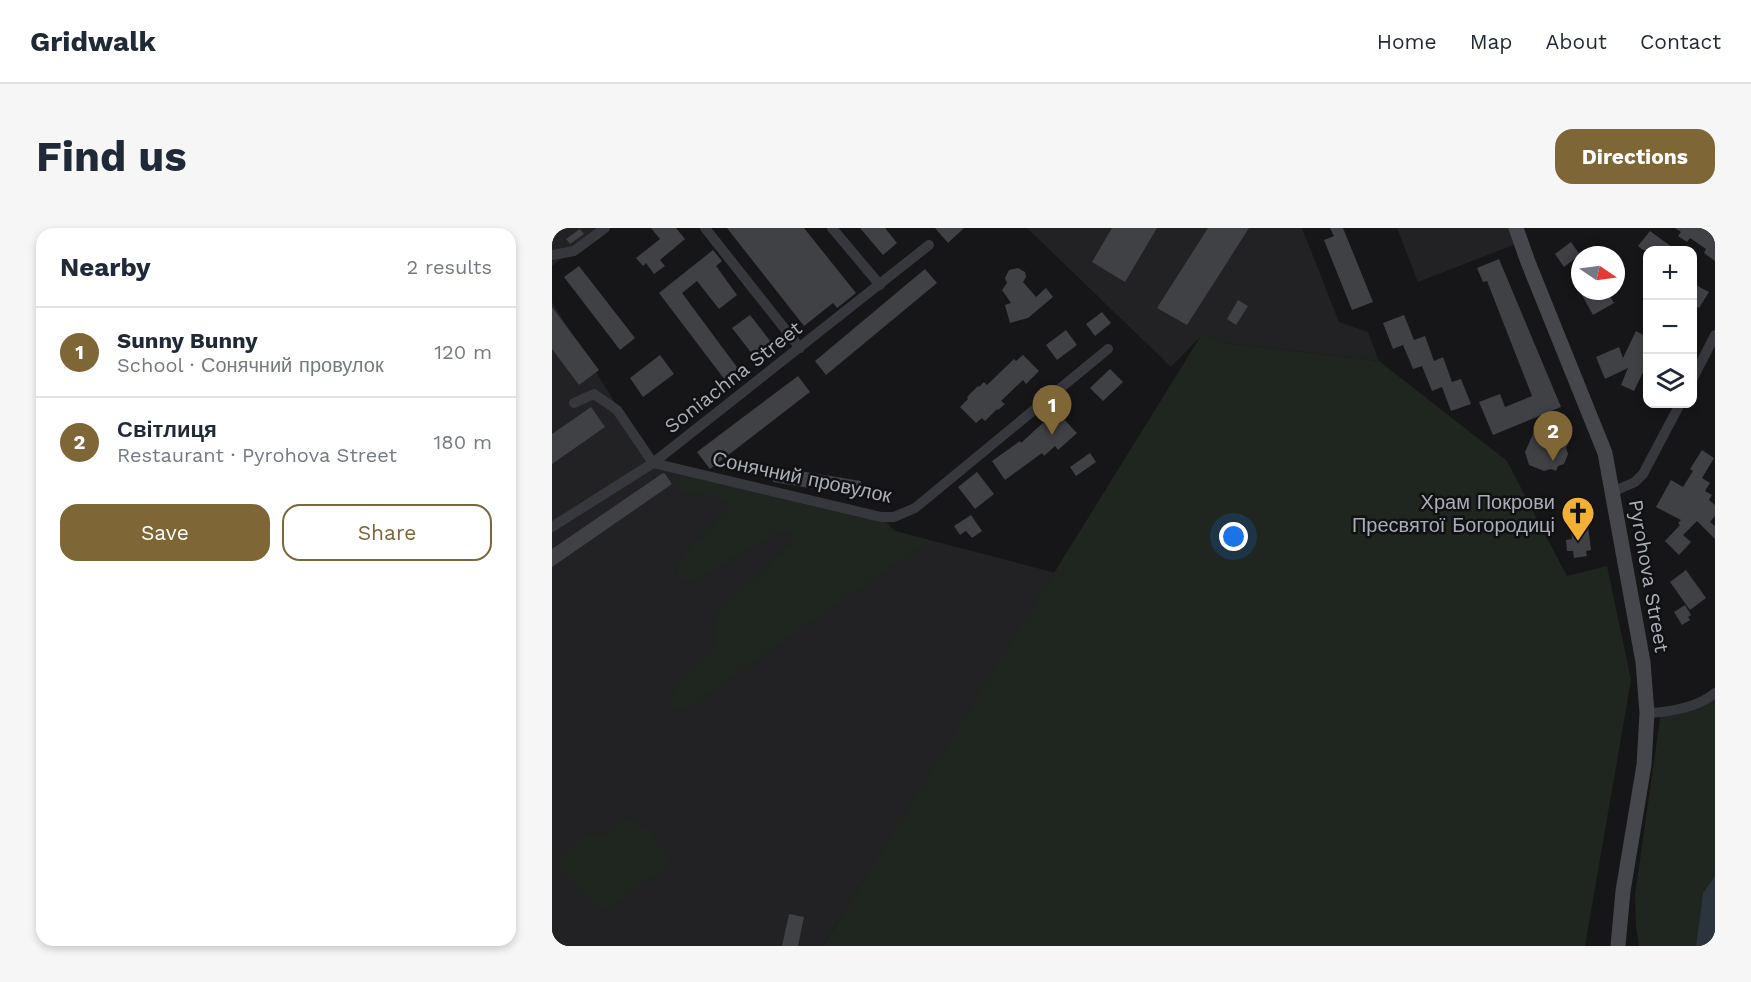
<!DOCTYPE html>
<meta charset="utf-8">
<style>
:root{--surface:#fff;--page:#f6f6f7;--text:#1f2937;--muted:#747a83;--line:#e0e1e3;--accent:#7e6636}
body{margin:0;font-family:"Work Sans",sans-serif;background:var(--page);color:var(--text)}
.controls{position:absolute;right:18px;top:18px;display:grid;overflow:hidden;border-radius:12px;box-shadow:0 3px 9px #0003}
.controls button{width:54px;height:54px;display:grid;place-items:center;padding:0;border:0;border-bottom:2px solid var(--line);background:var(--surface);color:var(--text);font:30px sans-serif}
.compass{position:absolute;left:1019px;top:18px;width:54px;height:54px;border-radius:50%;background:var(--surface);box-shadow:0 3px 9px #0003;rotate:103deg}
.you{position:absolute;left:682px;top:309px;width:21px;height:21px;margin:-15px;border:4px solid #fff;border-radius:50%;background:#1a73e8;box-shadow:0 0 0 9px #1a73e833}
.badge{display:grid;place-items:center;width:39px;height:39px;border-radius:50%;background:var(--accent);color:#fff;font-size:20px;font-weight:700}
.pin{position:absolute;translate:-50% -50px;filter:drop-shadow(0 2px 3px #0008)}
.pin::after{content:'';position:absolute;top:32px;width:21px;height:18px;background:inherit;clip-path:polygon(0 0,100% 0,50% 100%)}
.list{margin:0;padding:0;list-style:none}
h2{display:flex;justify-content:space-between;align-items:center;height:78px;margin:0;padding:0 24px;font-size:26px}
h2 small{font-size:20px;font-weight:400;color:var(--muted)}
.list li{display:grid;grid-template-columns:39px 1fr auto;gap:18px;align-items:center;box-sizing:border-box;height:90px;padding:0 24px;border-top:2px solid var(--line)}
.list b{display:block;font-size:22px;white-space:nowrap}
.list p{margin:0;font-size:20px;white-space:nowrap;color:var(--muted)}
.list em{font-size:20px;font-style:normal;color:var(--muted)}
.actions{display:flex;gap:12px;padding:18px 24px}
.actions a{flex:1;padding:14px 0;border:2px solid var(--accent);border-radius:18px;text-align:center;font-size:21px;color:var(--accent)}
.actions .main{background:var(--accent);color:#fff}
.icon{flex:none;width:33px;height:33px;fill:none;stroke:currentColor;stroke-width:2;stroke-linecap:round;stroke-linejoin:round}
.map{position:relative;flex:none;width:1163px;height:718px;overflow:hidden;border-radius:18px}
header{display:flex;align-items:center;gap:36px;box-sizing:border-box;height:84px;padding:0 30px;background:var(--surface);border-bottom:2px solid var(--line)}
header strong{font-size:28px}
nav{display:flex;gap:33px;margin-inline-start:auto;font-size:21px}
.intro{display:flex;align-items:center;justify-content:space-between;box-sizing:border-box;height:144px;padding:0 36px}
h1{margin:0;font-size:42px}
.button{padding:15px 27px;border-radius:18px;background:var(--accent);color:#fff;font-size:21px;font-weight:700}
main{display:flex;gap:36px;padding:0 36px}
aside{flex:1;background:var(--surface);border-radius:18px;box-shadow:0 3px 9px #0003}
.map>svg:first-child{display:block}
.built{fill:#222225}
.green{fill:#1e261f}
.water{fill:#2c353c}
.building{fill:#404145}
.lines{fill:none;stroke-linecap:round;stroke-linejoin:round}
.street{stroke:#37383d;stroke-width:10}
.secondary{stroke:#45474d;stroke-width:15}
.labels{text-anchor:middle;stroke-width:5;stroke-linejoin:round;paint-order:stroke}
.street-label{font-size:20px;fill:#a8adb8;stroke:#111113}
.poi-label{font-size:20px;fill:#a8adb8;stroke:#111113;text-anchor:end}
</style>
<header>
<strong>Gridwalk</strong>
<nav><a>Home</a><a>Map</a><a>About</a><a>Contact</a></nav>
</header>
<div class="intro"><h1>Find us</h1><a class="button">Directions</a></div>
<main>
<aside>
<h2>Nearby<small>2 results</small></h2>
<ul class="list">
<li><span class="badge">1</span><div><b>Sunny Bunny</b><p>School · Сонячний провулок</p></div><em>120 m</em></li>
<li><span class="badge">2</span><div><b>Світлиця</b><p>Restaurant · Pyrohova Street</p></div><em>180 m</em></li>
</ul>
<div class="actions"><a class="main">Save</a><a>Share</a></div>
</aside>
<div class="map">
<svg width="1163" height="718" viewBox="0 0 1163 718">
<rect width="100%" height="100%" fill="#161618"/>
<g class="built">
<path d="M 0,0 L 48,0 L 0,38 Z"/>
<path d="M 475,0 L 750,0 L 787,94 L 816,104 L 827,133 L 673,115 L 650,107 L 619,139 Z"/>
<path d="M 845,0 L 964,0 L 969,14 L 866,54 Z"/>
<path d="M 0,74 L 101,235 L 329,289 L 343,303 L 504,345 L 271,718 L 0,718 Z"/>
</g>
<g class="green">
<path d="M 650,106 L 673,115 L 827,133 L 955,233 L 1015,348 L 1055,338 L 1079,452 L 1033,718 L 271,718 Z"/>
<path d="M 129,242 L 329,289 L 342,303 L 378,312 L 134,481 L 122,480 L 117,471 L 122,462 L 161,423 L 163,412 L 161,399 L 167,383 L 239,316 L 241,310 L 235,302 L 225,304 L 143,353 L 130,352 C 123,346 124,340 128,332 L 176,281 L 177,276 L 169,271 L 129,263 L 125,256 Z"/>
<path d="M 1163,465 L 1163,648 L 1151,665 L 1144,718 L 1087,718 L 1084,698 L 1083,667 L 1109,484 Z"/>
<path d="M 76,593 C 94,596 106,615 118,628 L 118,637 L 57,680 L 52,682 L 42,678 L 6,641 L 5,634 L 7,629 L 33,608 L 38,605 L 54,607 L 69,594 Z"/>
</g>
<path class="water" d="M 1163,648 L 1163,718 L 1144,718 L 1151,665 Z"/>
<g class="building">
<path d="M 99,0 L 124,0 L 133,11 L 108,32 L 113,38 L 102,46 L 94,35 L 91,38 L 84,30 L 108,11 Z"/>
<path d="M 175,0 L 252,0 L 304,65 L 285,80 L 281,75 L 252,98 Z"/>
<path d="M 308,0 L 333,0 L 345,15 L 331,27 Z"/>
<path d="M 383,0 L 412,0 L 396,15 Z"/>
<path d="M 560,0 L 605,0 L 573,54 L 540,34 Z"/>
<path d="M 656,0 L 697,0 L 635,97 L 605,80 Z"/>
<path d="M 778,0 L 791,0 L 821,74 L 800,82 L 772,12 L 782,8 Z"/>
<path d="M 1123,0 L 1150,0 L 1163,9 L 1163,33 L 1152,25 L 1154,21 L 1138,10 L 1135,14 L 1126,8 L 1129,4 Z"/>
<path d="M 28,1 L 32,6 L 18,16 L 14,11 Z"/>
<path d="M 1098,3 L 1124,22 L 1091,22 L 1086,18 Z"/>
<path d="M 1019,14 L 1028,27 L 1012,39 L 1003,26 Z"/>
<path d="M 161,22 L 170,33 L 164,38 L 185,67 L 167,81 L 145,53 L 130,65 L 190,146 L 176,156 L 107,65 Z"/>
<path d="M 947,31 L 1009,179 L 941,207 L 927,174 L 948,166 L 953,179 L 980,168 L 935,53 L 931,54 L 925,40 Z"/>
<path d="M 27,38 L 83,110 L 68,122 L 12,49 Z"/>
<path d="M 466,40 L 473,44 L 474,49 L 471,54 L 484,69 L 494,60 L 501,69 L 476,90 L 458,95 L 453,77 L 459,75 L 450,62 L 455,55 L 453,50 L 457,42 Z"/>
<path d="M 373,41 L 385,55 L 274,147 L 263,133 Z"/>
<path d="M 1140,55 L 1157,64 L 1147,80 L 1140,76 Z"/>
<path d="M 1037,63 L 1055,63 L 1062,75 L 1041,87 L 1030,67 Z"/>
<path d="M 686,72 L 696,78 L 684,97 L 675,91 Z"/>
<path d="M 0,79 L 47,142 L 27,157 L 0,121 Z"/>
<path d="M 550,84 L 559,95 L 543,108 L 534,96 Z"/>
<path d="M 198,87 L 219,114 L 201,127 L 180,100 Z"/>
<path d="M 852,87 L 862,112 L 873,108 L 882,133 L 891,129 L 900,154 L 909,151 L 919,176 L 899,183 L 890,159 L 880,163 L 870,138 L 861,141 L 851,117 L 841,121 L 831,95 Z"/>
<path d="M 514,102 L 525,117 L 505,132 L 494,117 Z"/>
<path d="M 1084,103 L 1095,109 L 1095,136 L 1082,163 L 1069,157 L 1076,140 L 1053,151 L 1044,129 L 1067,119 L 1071,130 Z"/>
<path d="M 108,127 L 122,146 L 91,169 L 78,150 Z"/>
<path d="M 471,127 L 487,143 L 474,156 L 471,152 L 449,173 L 453,176 L 446,182 L 445,181 L 433,193 L 430,190 L 424,195 L 408,179 L 416,171 L 415,169 L 426,158 L 427,159 L 432,154 L 435,157 L 462,131 L 464,133 Z"/>
<path d="M 558,141 L 571,154 L 551,173 L 538,160 Z"/>
<path d="M 246,148 L 258,164 L 158,241 L 145,224 Z"/>
<path d="M 39,179 L 53,199 L 0,236 L 0,206 Z"/>
<path d="M 507,186 L 525,205 L 506,222 L 503,218 L 492,228 L 490,225 L 453,252 L 440,233 L 468,213 L 469,215 L 494,192 L 497,195 Z"/>
<path d="M 985,197 L 1008,206 L 1010,212 L 1017,214 L 1014,220 L 1016,226 L 1012,236 L 1006,238 L 1004,243 L 999,241 L 992,243 L 977,237 L 973,224 Z"/>
<path d="M 1150,222 L 1162,230 L 1150,250 L 1158,255 L 1153,263 L 1160,267 L 1157,272 L 1163,277 L 1163,288 L 1158,294 L 1163,298 L 1163,311 L 1145,293 L 1131,307 L 1139,314 L 1127,327 L 1113,313 L 1128,297 L 1126,295 L 1129,292 L 1104,279 L 1119,252 L 1131,259 L 1141,243 L 1138,241 Z"/>
<path d="M 538,225 L 544,234 L 524,248 L 518,239 Z"/>
<path d="M 223,239 L 309,253 L 307,268 L 221,254 Z"/>
<path d="M 425,244 L 442,266 L 423,281 L 406,259 Z"/>
<path d="M 111,245 L 113,246 L 120,256 L 0,339 L 0,321 Z"/>
<path d="M 1029,284 L 1030,290 L 1035,289 L 1039,322 L 1034,323 L 1035,328 L 1022,330 L 1021,323 L 1015,323 L 1014,312 L 1020,311 L 1017,285 Z"/>
<path d="M 419,287 L 430,303 L 420,310 L 414,303 L 408,307 L 402,298 Z"/>
<path d="M 1134,342 L 1154,370 L 1138,382 L 1118,354 Z"/>
<path d="M 1133,377 L 1139,387 L 1136,389 L 1138,392 L 1130,397 L 1122,384 Z"/>
<path d="M 237,686 L 252,689 L 246,718 L 230,718 Z"/>
</g>
<g class="lines">
<g class="street">
<path d="M 153,0 L 248,120"/>
<path d="M 280,0 L 328,57"/>
<path d="M 0,27 L 22,23 L 53,0"/>
<path d="M 1140,152 L 1163,107"/>
<path d="M 22,175 L 42,166 L 65,182 L 101,235 L 329,289 L 342,289 L 363,280 L 556,121"/>
<path d="M 1060,264 L 1083,254 L 1091,246 L 1128,176"/>
<path d="M 0,299 L 101,235 L 377,17"/>
<path d="M 1095,485 C 1118,484 1145,480 1163,465"/>
</g>
<path class="secondary" d="M 964,0 L 976,34 L 1053,225 L 1091,434 L 1095,485 L 1092,537 L 1071,663 L 1066,718"/>
</g>
<defs>
<g id="church-pin" transform="scale(1.725)"><path d="M0 17L-7.5 6A9.5 9.5 0 1 1 7.5 6Z" fill="#f2b134" stroke="#111113"/><path d="M-1.2-6h2.4v3.5h3.3v2.4h-3.3V6h-2.4V-.1h-3.3v-2.4h3.3Z" fill="#111"/></g>
</defs>
<g fill-rule="evenodd">
<use href="#church-pin" x="1026" y="285"/>
</g>
<g class="labels">
<g class="street-label">
<text transform="translate(181 149) rotate(-38)" y="7">Soniachna Street</text>
<text transform="translate(250 249) rotate(12)" y="7">Сонячний провулок</text>
<text transform="translate(1097 348) rotate(80)" y="7">Pyrohova Street</text>
</g>
<g class="poi-label">
<text x="1003" y="281">Храм Покрови<tspan x="1003" dy="23">Пресвятої Богородиці</tspan></text>
</g>
</g>
</svg>
<div class="controls">
<button>+</button>
<button>−</button>
<button><svg class="icon" aria-label="layers" viewBox="0 0 24 24"><path d="M12 4l9 5-9 5-9-5zM3 14l9 5 9-5"/></svg></button>
</div>
<svg class="compass" viewBox="-18 -18 36 36"><path d="M0-13l5 13h-10z" fill="#e53935"/><path d="M0 13l5-13h-10z" fill="#747a83"/></svg>
<div class="you"></div>
<div class="pin badge" style="left:500px;top:207px">1</div>
<div class="pin badge" style="left:1001px;top:233px">2</div>
</div>
</main>
